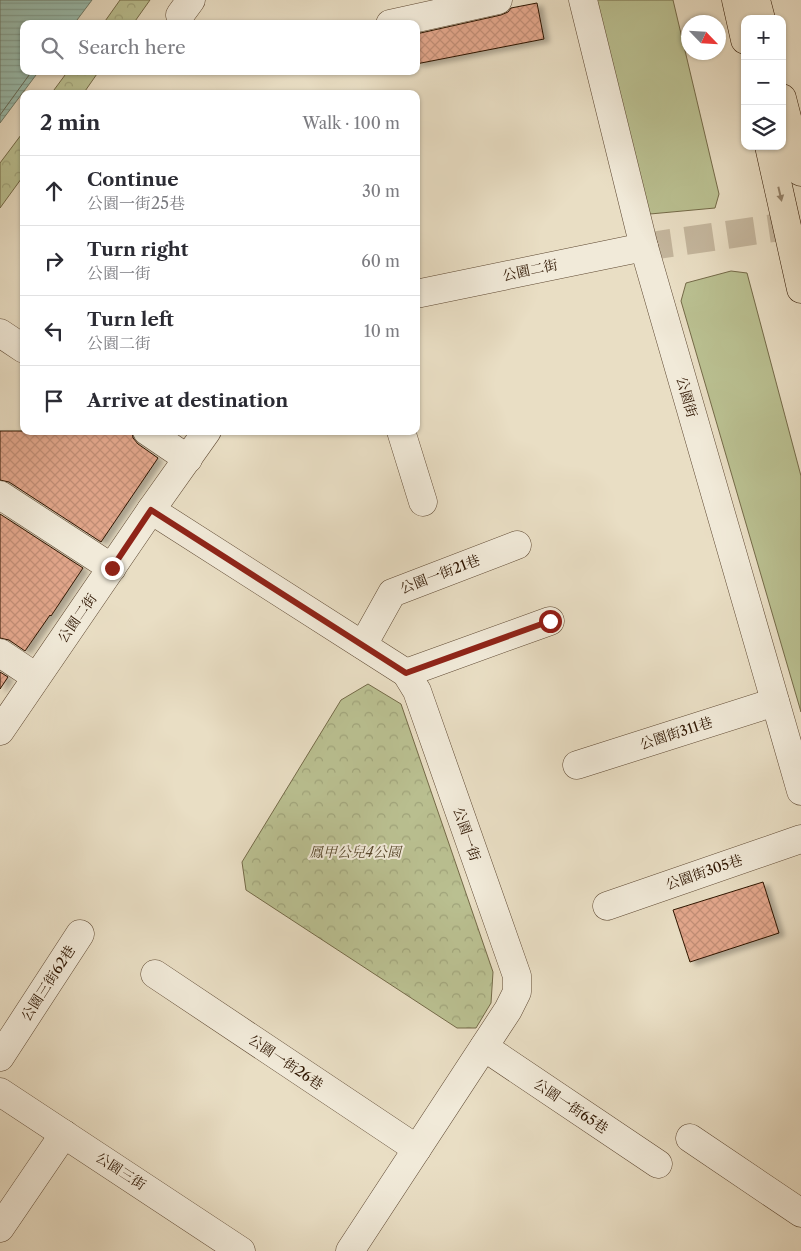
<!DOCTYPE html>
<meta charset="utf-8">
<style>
:root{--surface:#fff;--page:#f2f2f3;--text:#2b2b33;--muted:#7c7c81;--line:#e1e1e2}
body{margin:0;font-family:"Libre Caslon Text","Noto Serif TC",serif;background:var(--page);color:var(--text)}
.controls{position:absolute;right:15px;top:15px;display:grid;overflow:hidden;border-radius:10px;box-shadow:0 1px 4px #0004}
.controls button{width:45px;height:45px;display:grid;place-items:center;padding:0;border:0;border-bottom:1px solid var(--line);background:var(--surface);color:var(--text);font:25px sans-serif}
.compass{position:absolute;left:681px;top:15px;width:45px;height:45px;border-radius:50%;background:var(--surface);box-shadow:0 1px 4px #0004;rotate:115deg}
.stop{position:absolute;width:15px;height:15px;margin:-11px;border:4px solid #8f2418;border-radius:50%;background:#fff}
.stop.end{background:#8f2418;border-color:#fff;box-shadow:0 1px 5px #0008}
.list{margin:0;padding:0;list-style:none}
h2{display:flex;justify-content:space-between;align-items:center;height:65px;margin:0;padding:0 20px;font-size:21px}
h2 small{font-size:16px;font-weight:400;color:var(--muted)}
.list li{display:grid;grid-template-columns:32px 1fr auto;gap:15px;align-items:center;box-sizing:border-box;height:70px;padding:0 20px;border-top:1px solid var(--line)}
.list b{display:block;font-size:19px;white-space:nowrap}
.list p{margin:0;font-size:16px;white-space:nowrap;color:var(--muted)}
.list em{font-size:16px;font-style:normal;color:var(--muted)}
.icon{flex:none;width:28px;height:28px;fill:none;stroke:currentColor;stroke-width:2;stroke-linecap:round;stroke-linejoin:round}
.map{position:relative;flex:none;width:801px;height:1251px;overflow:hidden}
.search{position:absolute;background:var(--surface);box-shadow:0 1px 4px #0004;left:20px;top:20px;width:400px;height:55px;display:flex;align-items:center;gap:12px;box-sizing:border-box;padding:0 18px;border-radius:10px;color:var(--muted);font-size:19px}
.panel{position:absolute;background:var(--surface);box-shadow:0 1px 4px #0004;left:20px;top:90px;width:400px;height:345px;border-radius:10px}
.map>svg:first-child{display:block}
.grass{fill:#bac091;stroke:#746a48}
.forest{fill:url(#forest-crowns);stroke:#746a48}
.water{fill:url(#water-rules);stroke:#6e7a68}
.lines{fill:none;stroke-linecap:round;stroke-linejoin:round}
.shore{stroke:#646957;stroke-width:1}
.building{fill:url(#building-cross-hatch);stroke:#2e1500;filter:url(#shadow)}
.street-tunnel{stroke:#c4b69d;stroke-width:28;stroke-dasharray:28 14;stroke-linecap:butt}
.street-casing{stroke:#5d4731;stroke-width:29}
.highway-casing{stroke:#2e1500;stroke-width:29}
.street{stroke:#f1ead9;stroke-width:28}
.highway{stroke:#e9dec4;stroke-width:28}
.oneway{fill:#95846c}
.route{stroke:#8f2418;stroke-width:6}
.labels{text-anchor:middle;stroke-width:4;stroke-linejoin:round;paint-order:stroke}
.street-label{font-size:14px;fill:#2e1500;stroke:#f1ead9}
.park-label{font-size:14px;font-style:italic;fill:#58482c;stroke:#f1ead9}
</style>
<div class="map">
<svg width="801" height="1251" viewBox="0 0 801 1251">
<defs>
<pattern id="forest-crowns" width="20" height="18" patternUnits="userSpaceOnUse" patternTransform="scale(1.25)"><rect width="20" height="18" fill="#bac091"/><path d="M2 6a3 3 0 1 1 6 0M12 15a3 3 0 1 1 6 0" fill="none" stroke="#a0a47b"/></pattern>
<pattern id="water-rules" width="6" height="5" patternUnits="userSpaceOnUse" patternTransform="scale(1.25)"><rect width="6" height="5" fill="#99bdae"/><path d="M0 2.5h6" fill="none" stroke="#84a294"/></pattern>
<pattern id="building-cross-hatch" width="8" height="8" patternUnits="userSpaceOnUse" patternTransform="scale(1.25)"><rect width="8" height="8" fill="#e2a68b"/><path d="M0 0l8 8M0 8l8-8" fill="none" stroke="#c28e76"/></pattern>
<filter id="shadow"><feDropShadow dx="5.5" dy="3" stdDeviation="2.5" flood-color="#0004"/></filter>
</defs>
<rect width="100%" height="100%" fill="#e9dec4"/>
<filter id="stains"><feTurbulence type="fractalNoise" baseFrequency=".004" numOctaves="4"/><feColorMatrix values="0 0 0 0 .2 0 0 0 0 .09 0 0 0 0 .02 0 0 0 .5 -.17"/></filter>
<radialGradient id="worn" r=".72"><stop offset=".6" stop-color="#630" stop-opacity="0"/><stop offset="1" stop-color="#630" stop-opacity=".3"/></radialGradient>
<g class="grass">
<path d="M 588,0 L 673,0 L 719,194 L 715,208 L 650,214 L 641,202 Z"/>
<path d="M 731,271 L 747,273 L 801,476 L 801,712 L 681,301 L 686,283 Z"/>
</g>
<g class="forest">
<path d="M 120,0 L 150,0 L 133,24 L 103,24 Z"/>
<path d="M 68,71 L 99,71 L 83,94 L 51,94 Z"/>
<path d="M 24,131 L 24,175 L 0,208 L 0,163 Z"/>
<path d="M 368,684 L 401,704 L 493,972 L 491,1003 L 476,1028 L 457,1028 L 246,890 L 242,862 L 341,700 Z"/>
</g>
<path class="water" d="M 0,0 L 92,0 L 74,24 L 24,24 L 24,71 L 39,71 L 0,123 Z"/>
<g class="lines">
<path class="shore" d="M 0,115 L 32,71"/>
</g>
<g class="building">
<path d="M 537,3 L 544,39 L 416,64 L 416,34 L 501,15 L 508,12 L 511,8 Z"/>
<path d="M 0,431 L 132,431 L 133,438 L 138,444 L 158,458 L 101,542 L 9,482 L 0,480 Z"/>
<path d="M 0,514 L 83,568 L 51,616 L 50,615 L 25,651 L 9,640 L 0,638 Z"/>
<path d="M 0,672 L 8,677 L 0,689 Z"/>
<path d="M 763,882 L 779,933 L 690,962 L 673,910 Z"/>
</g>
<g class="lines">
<path class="street-tunnel" d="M 644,247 L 801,224"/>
<g class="street-casing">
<g id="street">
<path d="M 583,0 L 644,247 L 801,791"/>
<path d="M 180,15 L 191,0"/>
<path d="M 390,24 L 498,0"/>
<path d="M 416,294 L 644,247"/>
<path d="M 0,333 L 24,349"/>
<path d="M 147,431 L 188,459"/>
<path d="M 401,431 L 423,502"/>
<path d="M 0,495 L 112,568"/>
<path d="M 151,510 L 406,673 L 417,691 L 517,976 L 517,992 L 508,1010 L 350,1251"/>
<path d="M 363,645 L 392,593 L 517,545"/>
<path d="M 0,653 L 36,677"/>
<path d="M 406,673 L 550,621"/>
<path d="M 0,731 L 151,510 L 207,431"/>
<path d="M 577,765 L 775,702"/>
<path d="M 607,906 L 801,839"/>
<path d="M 155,974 L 417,1149"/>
<path d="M 484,1047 L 658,1164"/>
<path d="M 0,1057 L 80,934"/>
<path d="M 0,1092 L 241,1251"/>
<path d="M 690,1138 L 801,1213"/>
<path d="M 0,1228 L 64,1134"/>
</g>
</g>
<g class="highway-casing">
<g id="highway">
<path d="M 736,0 L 745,40"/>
<path d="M 756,0 L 761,19"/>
<path d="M 782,98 L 801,172"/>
<path d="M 769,146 L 801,289"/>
</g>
</g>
<use href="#street" class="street"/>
<use href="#highway" class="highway"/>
</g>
<defs><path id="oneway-solid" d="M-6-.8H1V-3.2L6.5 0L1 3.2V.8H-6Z" transform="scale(1.25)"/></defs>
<use class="oneway" href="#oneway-solid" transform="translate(780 194) rotate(77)"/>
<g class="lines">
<path class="route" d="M 112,568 L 151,510 L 406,673 L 550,621"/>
</g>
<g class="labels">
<g class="street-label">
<text transform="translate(530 270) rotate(-12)" y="5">公園二街</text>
<text transform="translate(687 397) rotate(74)" y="5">公園街</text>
<text transform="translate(440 574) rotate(-21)" y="5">公園一街21巷</text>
<text transform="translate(77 618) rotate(-55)" y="5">公園二街</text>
<text transform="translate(676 733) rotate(-18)" y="5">公園街311巷</text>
<text transform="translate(467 834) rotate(71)" y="5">公園一街</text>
<text transform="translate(704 872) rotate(-19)" y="5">公園街305巷</text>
<text transform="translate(48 983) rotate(-57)" y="5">公園三街62巷</text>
<text transform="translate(286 1062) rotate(34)" y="5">公園一街26巷</text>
<text transform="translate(571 1106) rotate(34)" y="5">公園一街65巷</text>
<text transform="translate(121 1171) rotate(33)" y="5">公園三街</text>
</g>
<g class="park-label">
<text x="355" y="857">鳳甲公兒4公園</text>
</g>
</g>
<rect width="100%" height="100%" filter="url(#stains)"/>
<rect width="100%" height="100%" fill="url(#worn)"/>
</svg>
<div class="controls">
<button>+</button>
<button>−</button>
<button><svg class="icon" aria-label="layers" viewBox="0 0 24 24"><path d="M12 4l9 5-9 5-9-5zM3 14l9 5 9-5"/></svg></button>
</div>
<svg class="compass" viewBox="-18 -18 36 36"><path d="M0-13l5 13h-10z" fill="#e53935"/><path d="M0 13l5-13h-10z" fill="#7c7c81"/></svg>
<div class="stop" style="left:550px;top:621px"></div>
<div class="stop end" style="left:112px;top:568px"></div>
<div class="search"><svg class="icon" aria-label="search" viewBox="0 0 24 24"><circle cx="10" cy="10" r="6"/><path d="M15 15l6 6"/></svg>Search here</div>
<section class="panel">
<h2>2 min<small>Walk · 100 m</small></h2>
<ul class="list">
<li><svg class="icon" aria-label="ahead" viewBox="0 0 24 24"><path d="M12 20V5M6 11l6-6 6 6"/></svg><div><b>Continue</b><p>公園一街25巷</p></div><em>30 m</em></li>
<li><svg class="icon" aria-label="right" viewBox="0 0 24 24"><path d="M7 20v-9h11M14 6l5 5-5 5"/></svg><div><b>Turn right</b><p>公園一街</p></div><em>60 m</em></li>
<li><svg class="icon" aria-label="left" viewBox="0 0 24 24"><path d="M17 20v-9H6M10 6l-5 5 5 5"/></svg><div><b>Turn left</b><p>公園二街</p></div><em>10 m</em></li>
<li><svg class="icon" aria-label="arrive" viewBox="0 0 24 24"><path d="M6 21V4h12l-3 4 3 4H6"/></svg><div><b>Arrive at destination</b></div></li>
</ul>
</section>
</div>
